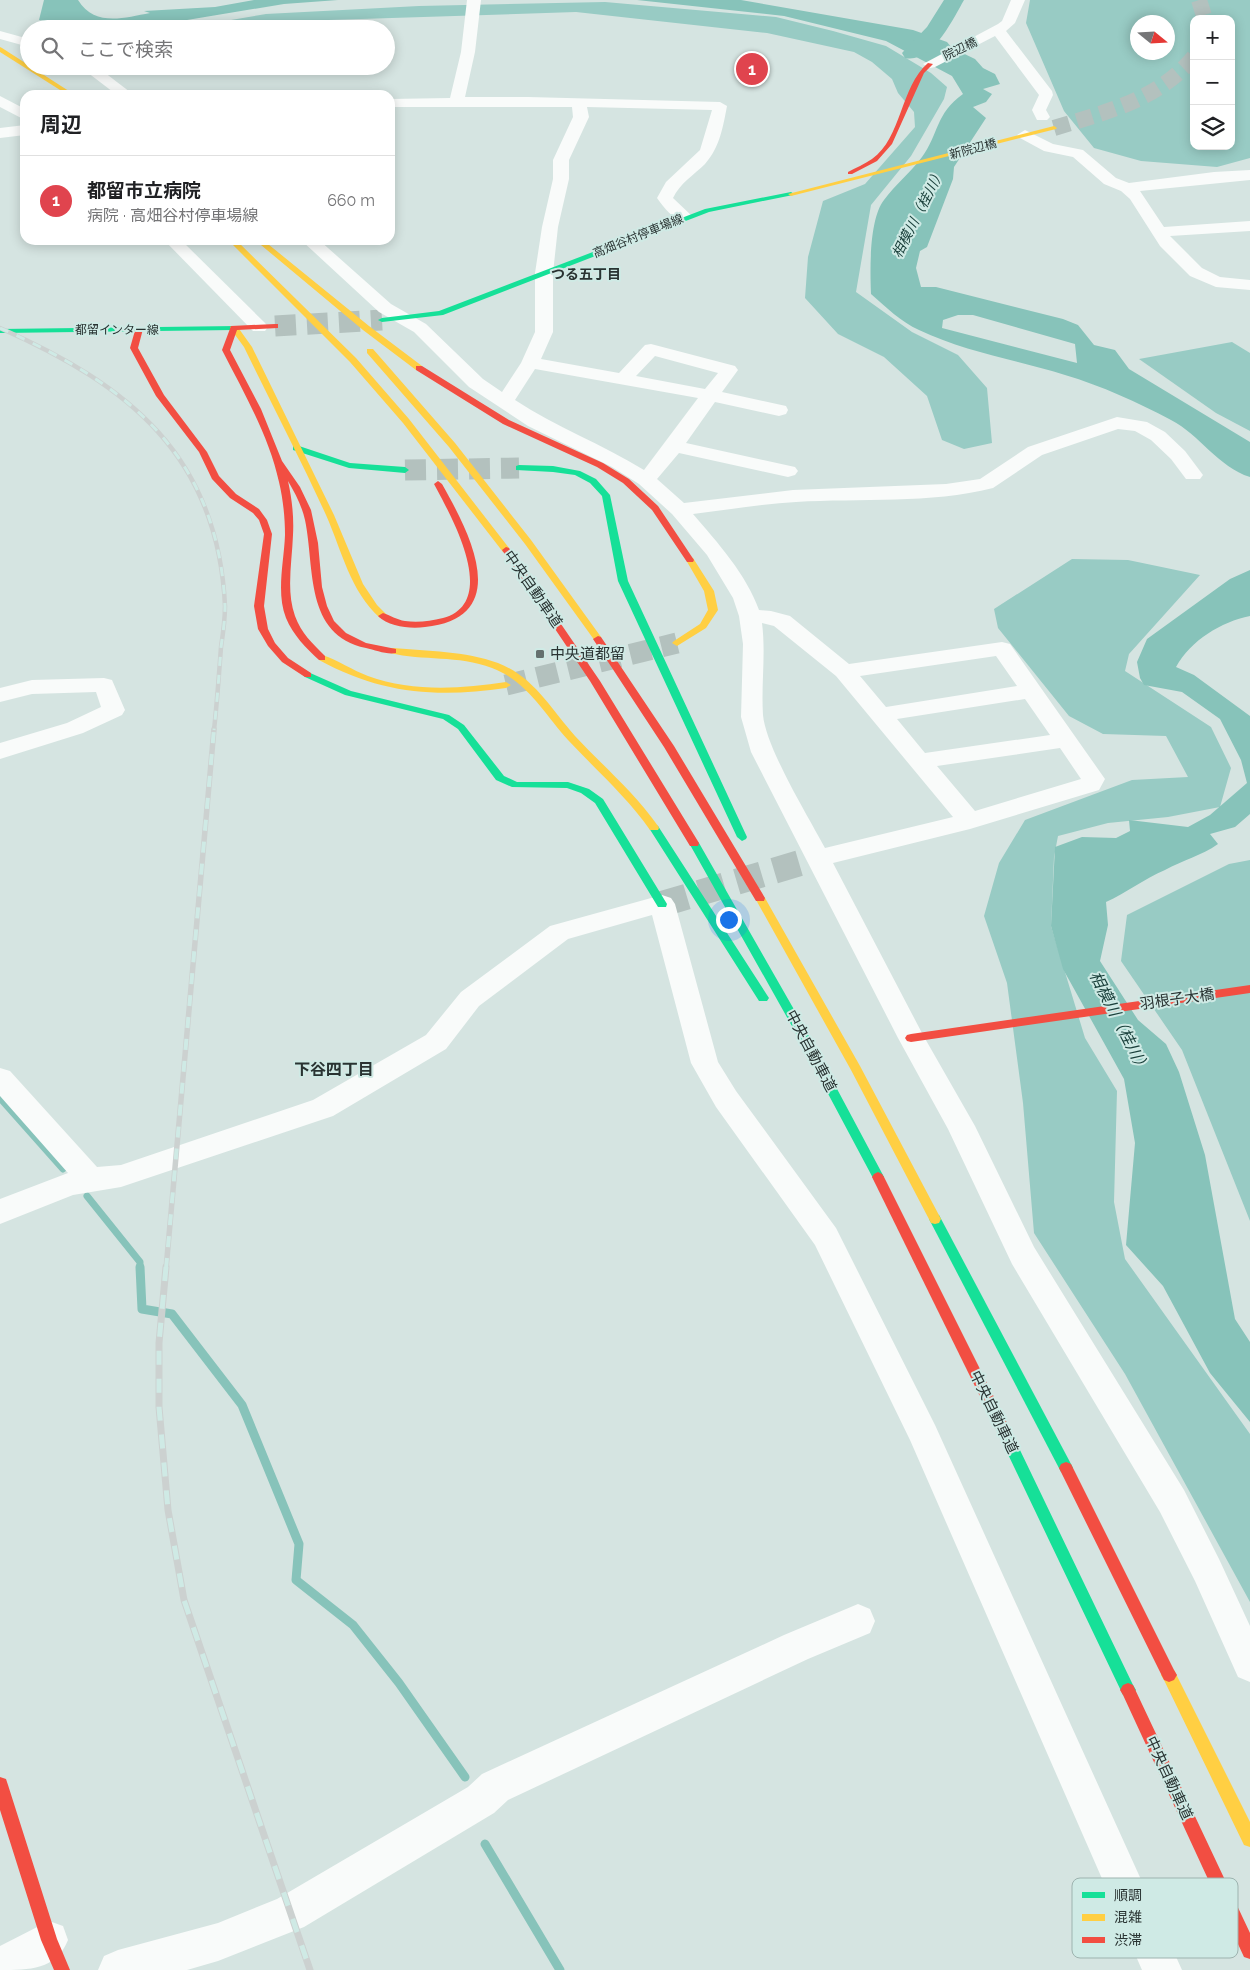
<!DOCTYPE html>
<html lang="ja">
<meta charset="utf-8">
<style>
:root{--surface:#fff;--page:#f2f2f2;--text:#202124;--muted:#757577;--line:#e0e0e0;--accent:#2563eb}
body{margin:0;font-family:Raleway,"Noto Sans JP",sans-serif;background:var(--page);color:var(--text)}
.controls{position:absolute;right:15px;top:15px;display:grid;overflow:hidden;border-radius:10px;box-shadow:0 2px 12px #0003}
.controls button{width:45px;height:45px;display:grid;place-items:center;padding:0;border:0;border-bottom:1px solid var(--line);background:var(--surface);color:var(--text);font:25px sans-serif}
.compass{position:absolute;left:1130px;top:15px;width:45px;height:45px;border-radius:50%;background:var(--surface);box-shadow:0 2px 12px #0003;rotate:108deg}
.you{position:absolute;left:728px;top:919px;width:18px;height:18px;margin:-12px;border:4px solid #fff;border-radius:50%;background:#1a73e8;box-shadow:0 0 0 8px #1a73e833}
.badge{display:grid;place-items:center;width:32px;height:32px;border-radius:50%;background:var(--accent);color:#fff;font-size:16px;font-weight:700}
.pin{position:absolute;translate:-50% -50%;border:2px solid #fff;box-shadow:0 1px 5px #0006}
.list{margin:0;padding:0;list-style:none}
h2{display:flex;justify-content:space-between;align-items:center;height:65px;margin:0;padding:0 20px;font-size:21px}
h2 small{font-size:16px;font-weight:400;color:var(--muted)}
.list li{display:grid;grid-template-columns:32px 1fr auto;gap:15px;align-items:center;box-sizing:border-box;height:90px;padding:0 20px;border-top:1px solid var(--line)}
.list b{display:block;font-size:19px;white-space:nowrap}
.list p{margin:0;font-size:16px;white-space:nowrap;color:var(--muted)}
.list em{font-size:16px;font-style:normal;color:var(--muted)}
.icon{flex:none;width:28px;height:28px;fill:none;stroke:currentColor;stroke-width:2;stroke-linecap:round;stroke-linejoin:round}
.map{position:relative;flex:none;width:1250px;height:1970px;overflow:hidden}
.search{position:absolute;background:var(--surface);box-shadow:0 2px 12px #0003;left:20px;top:20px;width:375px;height:55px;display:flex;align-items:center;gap:12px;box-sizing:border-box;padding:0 18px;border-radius:28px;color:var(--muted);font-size:19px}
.panel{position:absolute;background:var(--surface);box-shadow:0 2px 12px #0003;left:20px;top:90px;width:375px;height:155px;border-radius:15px}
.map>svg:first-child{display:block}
.forest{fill:#98cbc4;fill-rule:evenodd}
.water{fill:#87c3ba;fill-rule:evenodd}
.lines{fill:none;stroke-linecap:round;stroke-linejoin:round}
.stream-far1{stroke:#87c3ba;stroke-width:7}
.stream{stroke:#87c3ba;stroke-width:9}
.river{fill:#87c3ba;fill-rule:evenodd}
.street-tunnel{stroke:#b3c1be;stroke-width:26;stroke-dasharray:26 13;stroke-linecap:butt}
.secondary-tunnel-far1{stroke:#b3c1be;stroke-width:16;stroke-dasharray:16 8;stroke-linecap:butt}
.secondary-tunnel{stroke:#b3c1be;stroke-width:21;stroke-dasharray:21 11;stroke-linecap:butt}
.highway-tunnel{stroke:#b3c1be;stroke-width:21;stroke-dasharray:21 11;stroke-linecap:butt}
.street{fill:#f9fbfa;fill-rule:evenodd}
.fast{fill:#16e098;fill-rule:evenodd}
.slow{fill:#ffcf43;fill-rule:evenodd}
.jam{fill:#f24e42;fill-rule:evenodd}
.rail-far2-casing{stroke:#ccd1d0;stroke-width:4.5}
.rail-far1-casing{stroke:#ccd1d0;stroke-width:5.5}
.rail-casing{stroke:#ccd1d0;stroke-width:7}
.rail-far2{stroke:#cfeae5;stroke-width:3;stroke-dasharray:9;stroke-linecap:butt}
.rail-far1{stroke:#cfeae5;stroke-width:4;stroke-dasharray:11;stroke-linecap:butt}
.rail{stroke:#cfeae5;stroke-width:5;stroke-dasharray:14;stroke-linecap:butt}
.poi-dot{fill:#65716f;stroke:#cfeae5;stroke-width:2}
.labels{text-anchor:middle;stroke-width:4;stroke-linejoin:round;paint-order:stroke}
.far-street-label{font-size:12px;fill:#293332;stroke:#cfeae5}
.far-water-label{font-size:14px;font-style:italic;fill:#1b413c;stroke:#cfeae5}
.far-neighbourhood-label{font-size:14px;font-weight:bold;fill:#293332;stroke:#cfeae5}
.street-label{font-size:15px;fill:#293332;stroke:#cfeae5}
.poi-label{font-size:15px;fill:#293332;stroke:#cfeae5;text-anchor:start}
.water-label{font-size:16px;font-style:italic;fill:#1b413c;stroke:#cfeae5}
.neighbourhood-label{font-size:16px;font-weight:bold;fill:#293332;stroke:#cfeae5}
.key{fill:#cfeae5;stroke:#9db3af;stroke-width:1}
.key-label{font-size:14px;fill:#293332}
</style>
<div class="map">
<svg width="1250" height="1970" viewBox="0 0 1250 1970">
<rect width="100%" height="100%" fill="#d5e4e1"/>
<g class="forest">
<path d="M 1030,0 L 1250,0 L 1250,158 L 1217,167 L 1141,161 L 1094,148 L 1064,111 L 1026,23 ZM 1194,19 L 1231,19 L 1231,146 L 1194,146 ZM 1138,22 L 1168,22 L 1168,52 L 1138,52 Z"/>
<path d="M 605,2 L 776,17 L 833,31 L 886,46 L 931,73 L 947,87 L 944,99 L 911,156 L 871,205 L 856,292 L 912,332 L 958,355 L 987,388 L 992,443 L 964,449 L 942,440 L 927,396 L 884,357 L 838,334 L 805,298 L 808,257 L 823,201 L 865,184 L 915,127 L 914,112 L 898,93 L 892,79 L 872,62 L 854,52 L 767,33 L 576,12 L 297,21 L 234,29 L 140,29 L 231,20 L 266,14 L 419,6 Z"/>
<path d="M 1232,342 L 1250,353 L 1250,431 L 1216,413 L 1139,359 Z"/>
<path d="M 1072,559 L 1128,560 L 1200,575 L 1129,654 L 1125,671 L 1211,727 L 1231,768 L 1220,807 L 1168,817 L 1108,823 L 1058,836 L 1054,857 L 1051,926 L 1085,1038 L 1117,1091 L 1114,1202 L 1125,1259 L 1250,1434 L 1250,1602 L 1125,1374 L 1034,1233 L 1023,1103 L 1007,983 L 984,916 L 999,863 L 1025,820 L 1132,780 L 1188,777 L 1166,736 L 1103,734 L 1069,716 L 998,628 L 994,609 Z"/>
<path d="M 1250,860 L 1250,1221 L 1182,1050 L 1121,961 L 1127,915 L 1229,864 Z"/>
</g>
<g class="water">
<path d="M 44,0 L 78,0 C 95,27 123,18 150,13 L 144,11 L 215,7 L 254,0 L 338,0 L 284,4 L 181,21 L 99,29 L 87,29 L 39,20 Z"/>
<path d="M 637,0 L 741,0 L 913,30 L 947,42 L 952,48 L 975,59 L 983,68 L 995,74 L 1000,84 L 983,89 L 992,94 L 986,102 L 973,107 L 986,118 L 954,167 L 953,179 L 927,247 L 920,251 L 916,268 L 921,287 L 936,287 L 1063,319 L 1078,325 L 1094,345 L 1115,350 L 1129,369 L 1250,442 L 1250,477 C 1218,467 1200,435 1171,420 C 1137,402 1102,386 1065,375 C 1017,360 965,352 919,330 C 901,322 886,307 871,294 C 870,270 869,219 884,200 C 895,185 911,172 922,157 C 939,134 935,114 963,94 L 952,76 L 886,41 L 784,16 ZM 958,315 L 973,315 L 1075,344 L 1077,363 L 942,328 L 943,320 Z"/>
<path d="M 1250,570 L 1250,616 C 1221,622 1191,640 1176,667 L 1194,675 L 1250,716 L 1250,814 L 1235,827 L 1210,834 L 1218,844 C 1201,856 1183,860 1165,870 C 1144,879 1126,893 1106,902 L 1108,925 L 1100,961 L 1138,1020 L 1166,1044 L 1179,1072 L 1205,1155 L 1235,1319 L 1250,1342 L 1250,1422 L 1210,1373 L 1163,1286 L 1126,1245 L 1135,1143 L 1124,1079 L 1063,969 L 1051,926 L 1055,847 L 1082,837 L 1116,838 L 1130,831 L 1129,820 L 1188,827 L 1210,815 L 1247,783 L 1241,760 L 1220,719 L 1182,692 L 1144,685 L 1140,678 L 1137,662 L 1147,639 L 1230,579 Z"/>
</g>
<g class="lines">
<g class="stream-far1">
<path d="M 0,1098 L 63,1169"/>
<path d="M 87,1196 L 140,1262 L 140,1269"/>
</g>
<g class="stream">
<path d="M 140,1267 L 142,1309 L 172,1314 L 242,1405 L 299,1544 L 296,1580 L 353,1625 L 399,1683 L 465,1777"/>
<path d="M 485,1844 L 560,1970"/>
</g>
<path class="river" d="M 944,0 L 964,0 C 953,19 932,64 905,58 L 902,53 L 927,27 Z"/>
<path class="street-tunnel" d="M 662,904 L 817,858"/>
<g class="secondary-tunnel-far1">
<path d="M 1199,0 L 1205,19"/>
<path d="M 1054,128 C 1106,112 1158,100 1194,57"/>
</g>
<path class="secondary-tunnel" d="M 275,326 L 382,320"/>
<g class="highway-tunnel">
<path d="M 405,470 L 519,468"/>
<path d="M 506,685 L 677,643"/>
</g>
<g class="street">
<path d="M 467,0 L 481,0 L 475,52 L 465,97 L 528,97 L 720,102 L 727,106 C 723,127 720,147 705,164 C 694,175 680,183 673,198 L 693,217 L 685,222 C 673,219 664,208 657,198 L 666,182 L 700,150 L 712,110 L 587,107 L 589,117 L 569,160 L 569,179 L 558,227 L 553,273 L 553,332 L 541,359 L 619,373 L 645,345 L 651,344 L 735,366 L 738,370 L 722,392 L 786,406 L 788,410 L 786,414 L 779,416 L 715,402 L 686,443 L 795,467 L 798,471 L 795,475 L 788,477 L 679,453 L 657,479 L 684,503 L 793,490 L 946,484 L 980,479 L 1028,447 L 1117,417 L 1147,422 L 1165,432 L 1185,451 L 1203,475 L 1200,479 L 1186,479 L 1171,459 L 1151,440 L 1135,431 L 1118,429 L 1042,455 L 993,488 C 930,504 860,498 796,502 C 762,504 727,510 693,514 C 718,543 746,574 759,610 L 771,611 L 790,616 L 849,664 L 1002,642 L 1010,644 L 1105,779 L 1099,790 L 970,829 L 833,863 L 923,1035 L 975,1126 L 1034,1247 L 1184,1490 L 1219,1559 L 1250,1626 L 1250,1682 L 1238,1677 L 1195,1581 L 1160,1512 L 1012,1264 L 948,1129 L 898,1038 L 751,752 L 741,717 L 743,644 L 739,616 L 733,598 L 707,555 L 672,514 L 639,484 L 612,467 L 528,426 L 469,387 L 414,332 L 379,312 L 301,240 L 319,240 L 391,304 L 426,324 L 483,379 L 502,392 L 521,363 L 535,332 L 535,273 L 542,227 L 553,179 L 553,160 L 573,117 L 572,107 L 390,107 L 390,99 L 450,98 L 461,52 ZM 655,356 L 718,373 L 705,389 L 636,376 ZM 535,369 L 698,398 L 644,470 C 602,444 556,427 515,400 ZM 762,623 L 774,626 L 836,676 L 953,817 L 825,848 C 808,816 766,748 763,715 C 761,684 766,654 762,623 ZM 996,656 L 1017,686 L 886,707 L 860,676 ZM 1025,699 L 1050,735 L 925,753 L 897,719 ZM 1060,748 L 1081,779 L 975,811 L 937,766 Z"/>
<path d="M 1011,0 L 1025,0 L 1015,23 L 1006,31 L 1052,91 L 1053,95 L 1046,110 L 1050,117 L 1047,120 L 1037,120 L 1032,110 L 1039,95 L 995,36 L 935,67 L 930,68 L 923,64 L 998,24 L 1002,21 Z"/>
<path d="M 0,31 L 29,39 L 29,47 L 0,39 Z"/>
<path d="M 79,66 L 96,66 L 134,95 L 117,95 Z"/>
<path d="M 0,96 L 25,109 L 25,120 L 0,107 Z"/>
<path d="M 25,125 L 25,135 L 0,138 L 0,128 Z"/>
<path d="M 1025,130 L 1053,144 L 1083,150 L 1116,178 L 1129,183 L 1214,172 L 1250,170 L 1250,180 L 1140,191 L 1164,227 L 1250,221 L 1250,231 L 1170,236 L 1202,268 L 1220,277 L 1250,280 L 1250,290 L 1216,287 L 1190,276 L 1160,246 L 1130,199 L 1121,191 L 1104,184 L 1073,157 L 1044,151 L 1020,138 L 1017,135 Z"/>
<path d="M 164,240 L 181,240 L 265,323 L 268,327 L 265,331 L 253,331 Z"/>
<path d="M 104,678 L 112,680 L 125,710 L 122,715 L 83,733 L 0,759 L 0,743 L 67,723 L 101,707 L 96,692 L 32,694 L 0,702 L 0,688 L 32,680 Z"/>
<path d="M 662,895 L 671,898 L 675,904 L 718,1062 L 736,1091 L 836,1228 L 935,1425 L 1182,1970 L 1142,1970 L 910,1440 L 815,1245 L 716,1107 L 691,1063 L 652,915 L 568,939 L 479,1006 L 446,1049 L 333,1116 L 121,1187 L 73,1195 L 0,1224 L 0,1199 L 68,1173 L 0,1096 L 0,1068 L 10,1071 L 97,1167 L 121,1165 L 313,1100 L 426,1035 L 461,992 L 550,926 Z"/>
<path d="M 858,1604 L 870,1609 L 875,1621 L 870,1633 L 808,1659 L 508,1800 L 494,1813 L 304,1927 L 218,1961 L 187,1970 L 98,1970 L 104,1956 L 118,1950 L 218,1923 L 277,1899 L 468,1787 L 482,1774 L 784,1635 Z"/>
<path d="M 49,1921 L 63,1926 L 68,1940 C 56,1970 29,1970 0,1970 L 0,1946 Z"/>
</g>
<g class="fast">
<path d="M 791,192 L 794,194 L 793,195 L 709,212 L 443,315 L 382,322 L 378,320 L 382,318 L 439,311 L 705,209 Z"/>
<path d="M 237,326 L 237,330 L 234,330 L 0,333 L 0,329 Z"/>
<path d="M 293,446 L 299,446 L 350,463 L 405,467 L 409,470 L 405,473 L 349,468 L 293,450 Z"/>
<path d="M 519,465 L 553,466 L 580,471 L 596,479 L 610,495 L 628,581 L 747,837 L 746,839 L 742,841 L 737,837 L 618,581 L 602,496 L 590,483 L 575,475 L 553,472 L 516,470 L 516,466 Z"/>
<path d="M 308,672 L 351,691 L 449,715 L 464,725 L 504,776 L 517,782 L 568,782 L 589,789 L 603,799 L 667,904 L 666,907 L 658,907 L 595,803 L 581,793 L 567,788 L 512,787 L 496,780 L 458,729 L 443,719 L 345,695 L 305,677 L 303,675 Z"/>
<path d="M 654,824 L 658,826 L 767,995 L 769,998 L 767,1001 L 759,1001 L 649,828 Z"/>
<path d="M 694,839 L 699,843 L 804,1027 L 884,1177 L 882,1180 L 878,1182 L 874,1180 L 793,1028 L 689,843 Z"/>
<path d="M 935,1214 L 939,1215 L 1071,1464 L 1073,1468 L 1071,1472 L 1066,1474 L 1061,1472 L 929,1219 L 931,1215 Z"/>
<path d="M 1001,1419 L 1006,1421 L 1133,1685 L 1136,1690 L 1133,1695 L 1128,1697 L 1123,1695 L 994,1425 L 996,1421 Z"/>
</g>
<g class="slow">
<path d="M 0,47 L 2,48 L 75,95 L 68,95 L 0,52 Z"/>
<path d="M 1054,126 L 1057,128 L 1056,129 L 791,196 L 788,194 Z"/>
<path d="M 228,240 L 236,240 L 356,358 L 409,419 L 509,548 L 509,552 L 503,552 L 403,423 L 350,362 Z"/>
<path d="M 255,240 L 263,240 L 369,326 L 422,366 L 422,370 L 416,370 L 363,330 Z"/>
<path d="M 231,326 L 237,326 L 252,347 L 334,515 L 363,584 L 377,605 L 388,616 L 386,618 L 380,618 C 350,591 342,551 326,515 C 300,458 271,403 244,347 L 230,328 Z"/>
<path d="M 367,349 L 373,349 L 455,443 L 531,540 L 601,637 L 601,641 L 595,641 L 525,544 L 449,447 L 367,353 Z"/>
<path d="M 690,557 L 693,558 L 714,591 L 718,610 L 706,628 L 677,646 L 672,643 L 674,641 L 700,624 L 708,610 L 704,591 L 686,560 Z"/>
<path d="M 393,648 C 428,651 465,651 498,663 C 534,677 551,709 575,736 C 603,766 634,792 658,826 L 659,828 L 658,830 L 650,830 C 627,797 596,770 568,740 C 544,713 527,681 492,668 C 458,655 423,661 390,653 L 390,649 Z"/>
<path d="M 322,655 C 338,660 352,670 368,676 C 412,692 460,689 506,682 L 511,685 L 506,688 C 437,698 381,694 319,660 L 319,656 Z"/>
<path d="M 760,894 L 765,898 L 860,1066 L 941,1219 L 939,1223 L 935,1224 L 931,1223 L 851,1070 L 755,898 Z"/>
<path d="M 1169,1668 L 1174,1670 L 1250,1822 L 1250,1847 L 1244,1845 L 1164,1680 L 1161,1675 L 1164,1670 Z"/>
</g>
<g class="jam">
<path d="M 928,63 L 933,64 L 924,73 L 892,144 L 877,161 L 852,174 L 848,174 L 848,172 C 855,168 865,164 872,159 C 902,138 900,87 928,63 Z"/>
<path d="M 275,324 L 278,324 L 278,328 L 237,330 L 230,350 L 261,409 L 282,461 L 300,487 L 311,510 L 318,543 L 322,587 L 327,606 L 334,621 L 346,633 L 366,643 L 396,649 L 396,653 C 387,655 375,650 366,648 C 304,635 315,568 305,520 C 302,506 295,493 288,481 C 292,499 294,517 293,535 C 292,562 286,591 295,616 C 301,633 313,644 325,656 L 325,660 L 319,660 C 306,648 293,635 286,618 C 276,593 284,562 285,535 C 285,517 283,499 279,482 C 269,436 244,393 222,350 L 231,326 Z"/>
<path d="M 136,327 L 143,329 L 138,348 L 164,395 L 207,452 L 219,476 L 236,494 L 259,509 L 267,520 L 272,534 L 264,606 L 268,629 L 275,643 L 288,658 L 311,673 L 311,677 L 305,677 L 282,662 L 268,646 L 258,629 L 254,606 L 264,534 L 259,520 L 253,513 L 230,498 L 212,479 L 199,452 L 156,396 L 130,348 Z"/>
<path d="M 416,366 L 422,366 L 509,420 L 603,463 L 629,479 L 658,506 L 694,560 L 693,562 L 687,562 L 652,510 L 623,483 L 597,467 L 503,424 L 416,370 Z"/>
<path d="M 438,481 L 442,484 C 469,532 515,617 425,627 C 411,629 389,627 378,616 L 383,613 C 390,615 397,620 405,621 C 418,623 430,621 443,618 C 501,602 450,514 434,484 Z"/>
<path d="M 506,547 L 509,548 L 600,681 L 699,843 L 698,846 L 690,846 L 590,681 L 502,550 Z"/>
<path d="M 598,636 L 601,637 L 674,746 L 765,898 L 764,901 L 756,901 L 664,747 L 593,639 Z"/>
<path d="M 1250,985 L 1250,993 L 911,1042 L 907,1041 L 905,1038 L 907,1035 L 911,1034 Z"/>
<path d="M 878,1172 L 882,1174 L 884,1177 L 1008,1425 L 1006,1429 L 1001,1431 L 996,1429 L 872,1177 L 874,1174 Z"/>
<path d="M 1066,1462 L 1071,1464 L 1174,1670 L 1177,1675 L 1174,1680 L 1169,1682 L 1164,1680 L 1059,1468 L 1061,1464 Z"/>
<path d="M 1128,1683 L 1133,1685 L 1250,1933 L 1250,1959 L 1244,1957 L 1123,1695 L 1120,1690 L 1123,1685 Z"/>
<path d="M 0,1777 L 6,1779 L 8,1785 L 57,1939 L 70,1970 L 54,1970 L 41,1940 L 0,1810 Z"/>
</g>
<g class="rail-far2-casing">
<path id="rail-far2" d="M 0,328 C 129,385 218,456 225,606 C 225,619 223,634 221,647 C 219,675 217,703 214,730"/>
</g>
<g class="rail-far1-casing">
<path id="rail-far1" d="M 166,1269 L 214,729"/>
</g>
<g class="rail-casing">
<path id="rail" d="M 166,1267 L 159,1343 L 159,1407 L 168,1510 L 184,1600 L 310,1970"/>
</g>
<use href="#rail-far2" class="rail-far2"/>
<use href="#rail-far1" class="rail-far1"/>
<use href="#rail" class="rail"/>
</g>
<rect class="poi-dot" x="535" y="649" width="10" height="10" rx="2.5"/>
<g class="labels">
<g class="far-street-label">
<text transform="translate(960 49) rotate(-26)" y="4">院辺橋</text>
<text transform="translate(973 149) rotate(-15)" y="4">新院辺橋</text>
<text transform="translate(638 236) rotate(-22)" y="4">高畑谷村停車場線</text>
<text x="117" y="334">都留インター線</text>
</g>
<g class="far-water-label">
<text transform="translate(918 213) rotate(-63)" y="5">相模川（桂川）</text>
</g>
<g class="far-neighbourhood-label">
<text x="586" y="279">つる五丁目</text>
</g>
<g class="street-label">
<text transform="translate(533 589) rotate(55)" y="5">中央自動車道</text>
<text transform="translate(1177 999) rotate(-8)" y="5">羽根子大橋</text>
<text transform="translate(811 1051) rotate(62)" y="5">中央自動車道</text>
<text transform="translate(994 1412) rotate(64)" y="5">中央自動車道</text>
<text transform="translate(1169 1778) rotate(65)" y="5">中央自動車道</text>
</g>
<g class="poi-label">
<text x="550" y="659">中央道都留</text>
</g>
<g class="water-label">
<text transform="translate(1120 1022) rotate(63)" y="6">相模川（桂川）</text>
</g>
<g class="neighbourhood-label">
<text x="334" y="1075">下谷四丁目</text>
</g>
</g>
<rect x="1072" y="1878" width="166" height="80" rx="8" class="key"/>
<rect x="1082" y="1892" width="23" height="6" fill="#16e098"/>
<rect x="1082" y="1914" width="23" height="7" fill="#ffcf43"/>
<rect x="1082" y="1937" width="23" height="6" fill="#f24e42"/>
<g class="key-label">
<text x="1114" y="1900">順調</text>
<text x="1114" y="1922">混雑</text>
<text x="1114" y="1945">渋滞</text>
</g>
</svg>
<div class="controls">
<button>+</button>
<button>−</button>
<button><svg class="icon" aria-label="layers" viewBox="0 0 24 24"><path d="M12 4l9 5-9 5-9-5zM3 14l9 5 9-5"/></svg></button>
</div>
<svg class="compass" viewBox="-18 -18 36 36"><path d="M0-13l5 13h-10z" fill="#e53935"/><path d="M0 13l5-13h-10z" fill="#757577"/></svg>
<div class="you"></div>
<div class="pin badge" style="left:752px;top:69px;background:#e0444e">1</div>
<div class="search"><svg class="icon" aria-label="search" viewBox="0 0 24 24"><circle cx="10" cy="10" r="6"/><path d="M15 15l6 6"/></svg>ここで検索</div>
<section class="panel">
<h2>周辺<small></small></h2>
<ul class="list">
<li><span class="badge" style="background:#e0444e">1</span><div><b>都留市立病院</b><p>病院 · 高畑谷村停車場線</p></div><em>660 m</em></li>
</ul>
</section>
</div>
